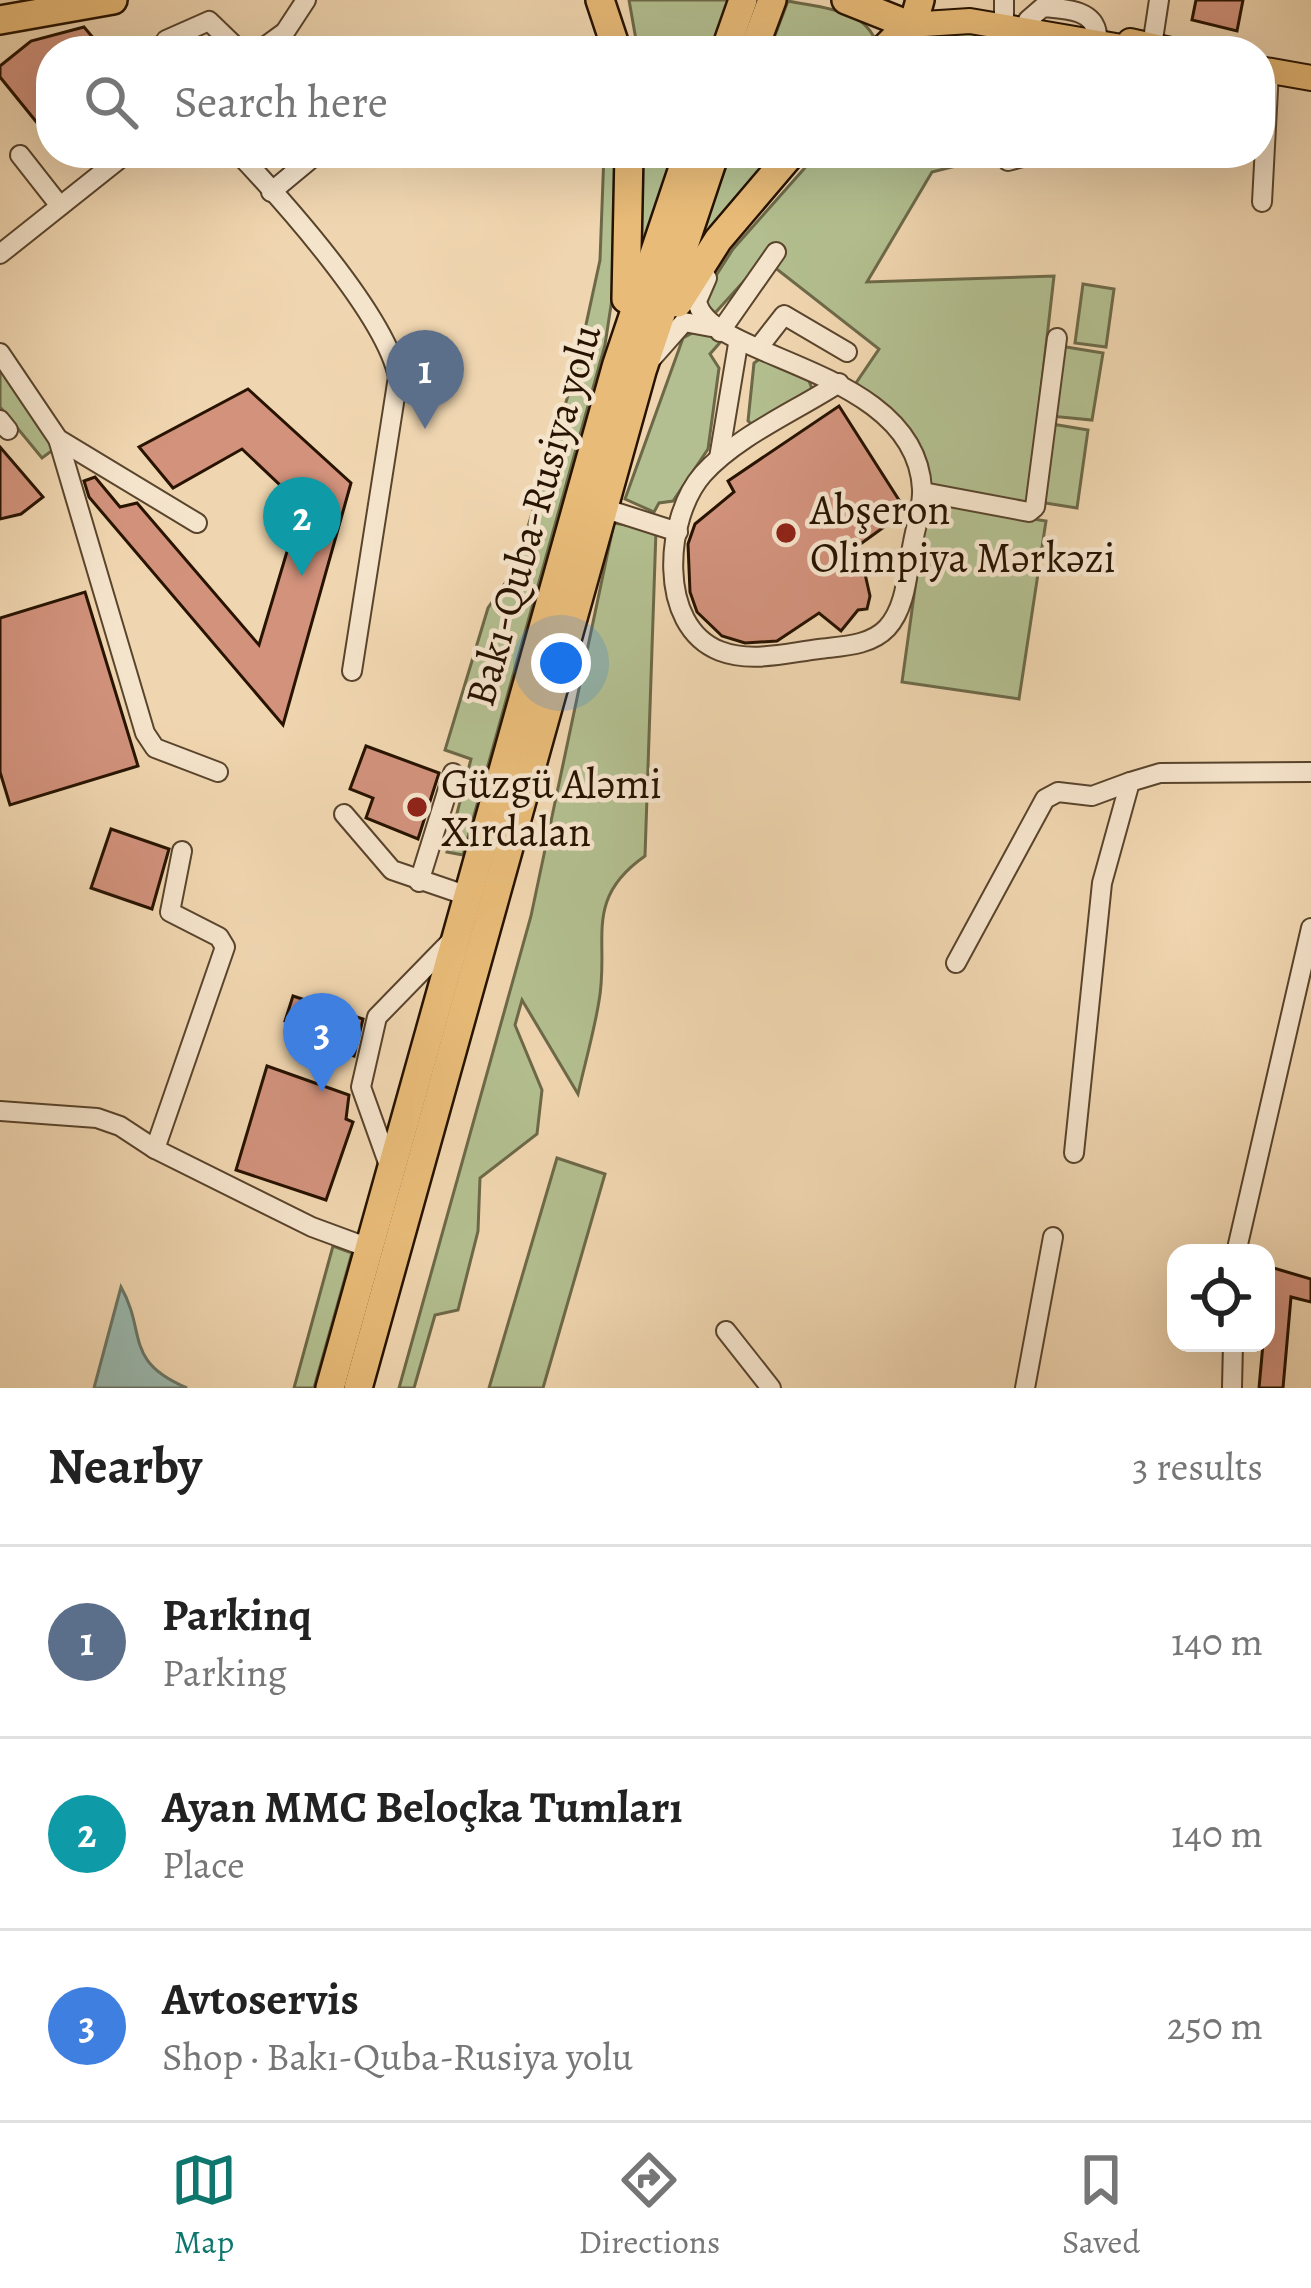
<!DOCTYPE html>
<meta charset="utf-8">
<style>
:root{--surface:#fff;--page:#f6f6f6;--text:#222;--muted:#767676;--line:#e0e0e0;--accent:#0f766e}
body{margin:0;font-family:Alegreya,serif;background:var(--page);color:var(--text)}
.controls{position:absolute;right:36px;bottom:36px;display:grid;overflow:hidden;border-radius:24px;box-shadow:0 12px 48px #0002}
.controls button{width:108px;height:108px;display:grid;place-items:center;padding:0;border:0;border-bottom:3px solid var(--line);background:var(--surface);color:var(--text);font:60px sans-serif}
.you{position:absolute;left:561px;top:663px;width:42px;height:42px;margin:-30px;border:9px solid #fff;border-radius:50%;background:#1a73e8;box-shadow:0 0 0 18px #1a73e833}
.badge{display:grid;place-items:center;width:78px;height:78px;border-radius:50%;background:var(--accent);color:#fff;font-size:39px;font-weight:700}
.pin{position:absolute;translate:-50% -99px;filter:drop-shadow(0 3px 6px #0008)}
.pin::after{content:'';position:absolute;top:63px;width:42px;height:36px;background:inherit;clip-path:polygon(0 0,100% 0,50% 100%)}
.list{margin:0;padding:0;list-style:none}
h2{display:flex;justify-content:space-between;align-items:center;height:156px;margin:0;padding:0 48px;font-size:51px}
h2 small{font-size:39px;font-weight:400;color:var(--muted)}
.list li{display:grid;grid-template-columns:78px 1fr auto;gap:36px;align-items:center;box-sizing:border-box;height:192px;padding:0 48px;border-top:3px solid var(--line)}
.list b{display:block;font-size:45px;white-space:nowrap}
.list p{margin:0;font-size:39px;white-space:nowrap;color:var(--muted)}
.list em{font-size:39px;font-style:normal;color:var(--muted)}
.icon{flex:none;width:66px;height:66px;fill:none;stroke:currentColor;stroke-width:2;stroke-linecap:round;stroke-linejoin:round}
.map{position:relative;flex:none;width:1311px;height:1388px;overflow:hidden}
.search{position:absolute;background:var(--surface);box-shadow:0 12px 48px #0002;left:36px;right:36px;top:36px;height:132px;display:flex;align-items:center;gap:30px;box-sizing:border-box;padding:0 42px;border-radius:48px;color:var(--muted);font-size:45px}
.sheet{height:732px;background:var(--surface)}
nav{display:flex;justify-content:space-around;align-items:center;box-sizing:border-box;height:168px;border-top:3px solid var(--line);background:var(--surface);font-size:33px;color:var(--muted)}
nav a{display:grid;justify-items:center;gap:6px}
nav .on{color:var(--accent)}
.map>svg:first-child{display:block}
.green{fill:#b3bf90;stroke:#6d6948;stroke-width:3}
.water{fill:#9ab9ae;stroke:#6c7768;stroke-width:3}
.building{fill:#d2927c;stroke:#271300;stroke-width:3}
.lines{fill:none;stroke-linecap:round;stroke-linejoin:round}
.minor-casing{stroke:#59442c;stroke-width:22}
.major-casing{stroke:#271300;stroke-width:28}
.highway-casing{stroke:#271300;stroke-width:32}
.minor{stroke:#f5e4cc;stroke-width:18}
.major{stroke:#e8bb78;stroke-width:24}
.highway{stroke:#e8bb78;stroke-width:27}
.poi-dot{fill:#8f2418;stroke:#f5e4cc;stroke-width:4.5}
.labels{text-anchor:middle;stroke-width:9;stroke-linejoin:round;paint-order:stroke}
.poi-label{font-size:42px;fill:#271300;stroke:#f5e4cc;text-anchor:start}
.street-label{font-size:42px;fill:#271300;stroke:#f5e4cc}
</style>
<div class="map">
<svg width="1311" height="1388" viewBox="0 0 1311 1388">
<rect width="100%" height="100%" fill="#f0d6b0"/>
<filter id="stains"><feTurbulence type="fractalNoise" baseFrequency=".00167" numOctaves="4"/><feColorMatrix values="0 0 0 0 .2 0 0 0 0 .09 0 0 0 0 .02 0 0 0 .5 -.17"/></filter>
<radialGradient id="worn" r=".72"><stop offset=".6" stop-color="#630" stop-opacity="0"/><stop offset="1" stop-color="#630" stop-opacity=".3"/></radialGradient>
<g class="green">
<path d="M 629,0 L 733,0 L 714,51 L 638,51 Z"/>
<path d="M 788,1 C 821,8 866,8 877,45 L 872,51 L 769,51 Z"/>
<path d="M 984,32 L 1086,51 L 911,51 L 935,35 Z"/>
<path d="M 604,153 L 618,153 L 617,266 L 605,345 L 463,855 L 447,852 L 471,759 L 445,750 L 488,608 L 515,569 L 577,366 L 600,260 Z"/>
<path d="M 641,153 L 675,153 L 637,258 Z"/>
<path d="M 731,153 L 785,153 L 690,263 Z"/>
<path d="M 818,153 L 1007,153 L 932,172 L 867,282 L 1054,276 L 1028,504 L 930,487 L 901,424 L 856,383 L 879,349 L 764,259 L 715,313 L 701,299 L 733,249 Z"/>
<path d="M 1083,284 L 1114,289 L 1106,347 L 1075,343 Z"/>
<path d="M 696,331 L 724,338 L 710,354 L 719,368 L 708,449 L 673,501 L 659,503 L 654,512 L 625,499 L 683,338 Z"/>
<path d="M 1060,346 L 1103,353 L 1092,420 L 1050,416 Z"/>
<path d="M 761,358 L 808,378 L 812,389 L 756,428 L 748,421 L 754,363 Z"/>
<path d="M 0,366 L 57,447 L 42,458 L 0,407 Z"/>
<path d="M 1052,424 L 1088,430 L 1077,508 L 1039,502 Z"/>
<path d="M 927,502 L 1046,521 L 1019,699 L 902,682 Z"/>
<path d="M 614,523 L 656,530 L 645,856 C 582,900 610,941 599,1001 C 594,1032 585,1063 578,1094 L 522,1000 L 515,1025 L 542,1090 L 537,1134 L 480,1178 L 478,1231 L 458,1310 L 435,1315 L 414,1388 L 399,1388 L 531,916 Z"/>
<path d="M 557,1158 L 605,1174 L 543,1388 L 489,1388 Z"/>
<path d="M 333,1246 L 352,1253 L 314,1388 L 294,1388 Z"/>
</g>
<path class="water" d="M 121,1287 C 147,1333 123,1361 187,1388 L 94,1388 Z"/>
<g class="building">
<path d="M 1196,0 L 1243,0 L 1237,31 L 1192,20 Z"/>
<path d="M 84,27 L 95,40 L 82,51 L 51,51 L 46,61 L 51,66 L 51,140 L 0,77 L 0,66 L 31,41 Z"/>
<path d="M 248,389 L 351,483 L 283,725 L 89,497 L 84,481 L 95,477 L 120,507 L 137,503 L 259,645 L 301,505 L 242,449 L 173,488 L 139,447 Z"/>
<path d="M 839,406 L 906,511 L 830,566 L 863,565 L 870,596 L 867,609 L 858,610 L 841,631 L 819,613 L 777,641 L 745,643 L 722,636 L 697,612 L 690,592 L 688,544 L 695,524 L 734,492 L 728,481 Z"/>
<path d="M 0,447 L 43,497 L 21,514 L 0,519 Z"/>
<path d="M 85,592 L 138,766 L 10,805 L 0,772 L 0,618 Z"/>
<path d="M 366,746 L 439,773 L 418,839 L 366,818 L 373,798 L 350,789 Z"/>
<path d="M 111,829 L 169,849 L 152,909 L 91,888 Z"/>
<path d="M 293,996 L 363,1019 L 354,1056 L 312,1041 L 316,1031 L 285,1021 Z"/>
<path d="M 267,1066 L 349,1095 L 346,1119 L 353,1122 L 326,1200 L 236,1170 Z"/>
<path d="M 1270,1267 L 1311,1279 L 1311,1302 L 1291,1297 L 1283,1388 L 1259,1388 Z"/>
</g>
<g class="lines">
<g class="minor-casing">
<g id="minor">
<path d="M 1004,0 L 1004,16"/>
<path d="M 1028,20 L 1043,7 C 1064,9 1094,9 1097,34"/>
<path d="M 166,40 L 209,21 L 240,51"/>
<path d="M 1152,46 L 1159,0"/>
<path d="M 259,51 L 285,32 L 306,0"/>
<path d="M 238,153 C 284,202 385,314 398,377 L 352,671"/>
<path d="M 20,155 L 60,206"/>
<path d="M 1008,161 L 1037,153"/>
<path d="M 271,192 L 318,153"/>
<path d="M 1262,202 L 1269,71"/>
<path d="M 0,254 L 127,153"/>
<path d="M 707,278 L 697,301 C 707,360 916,367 922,489 C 923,506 916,525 913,542 C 907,571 907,606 887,628 C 870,646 842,646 819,649 C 787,653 751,663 720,651 C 656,626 665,517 703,474 C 737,436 796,411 839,383"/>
<path d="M 720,332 L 776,252"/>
<path d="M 759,347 L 784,315 L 847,352"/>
<path d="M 0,353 L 58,439 L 197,523"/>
<path d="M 653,357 L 684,322 L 711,327"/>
<path d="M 0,420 L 8,430"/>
<path d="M 58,439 L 145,733 L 155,748 L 218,772"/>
<path d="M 719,458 L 738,344"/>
<path d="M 923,492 L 1029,512 L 1035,507 L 1057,338"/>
<path d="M 606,509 L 678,532"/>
<path d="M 344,814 L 392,870 L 468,896"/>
<path d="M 419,882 L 453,773"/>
<path d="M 956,963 L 1045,799 L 1058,792 L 1092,796 L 1130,782"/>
<path d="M 0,1111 L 97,1118 L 120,1126 L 155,1149 L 312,1227 L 369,1248"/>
<path d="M 155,1149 L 225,947 L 219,937 L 170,912 L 182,851"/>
<path d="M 1074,1153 L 1102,883 L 1130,782 L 1160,773 L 1311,772"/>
<path d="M 391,1171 L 361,1087 L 377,1017 L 454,938"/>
<path d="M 1236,1253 L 1311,928"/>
<path d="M 726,1331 L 771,1388"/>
<path d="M 1025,1388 L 1053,1237"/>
<path d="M 1232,1388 L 1233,1343"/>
</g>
</g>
<g class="major-casing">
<g id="major">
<path d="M 909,25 L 970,21 L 1145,51"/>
<path d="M 1130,41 L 1175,51"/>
<path d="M 1260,69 L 1311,78"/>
</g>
</g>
<g class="highway-casing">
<g id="highway">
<path d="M 600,0 L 617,51"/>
<path d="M 846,0 L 909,25"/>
<path d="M 0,20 L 113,0"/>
<path d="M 725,51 L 743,0"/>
<path d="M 753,51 L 772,0"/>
<path d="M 882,51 L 915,18 L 920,0"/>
<path d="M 626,299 L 629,153"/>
<path d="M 678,303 L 718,240 L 792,153"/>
<path d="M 330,1388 L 617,364 L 688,153"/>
<path d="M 358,1388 L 642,371 L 715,153"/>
</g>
</g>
<use href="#minor" class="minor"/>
<use href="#major" class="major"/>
<use href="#highway" class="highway"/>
</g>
<g class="poi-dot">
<circle cx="786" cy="533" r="12"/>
<circle cx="417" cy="807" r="12"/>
</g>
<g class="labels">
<g class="poi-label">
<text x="810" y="524">Abşeron<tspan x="810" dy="48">Olimpiya Mərkəzi</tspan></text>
<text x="441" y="798">Güzgü Aləmi<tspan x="441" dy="48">Xırdalan</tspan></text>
</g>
<g class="street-label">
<text transform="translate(532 515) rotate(-74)" y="15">Bakı-Quba-Rusiya yolu</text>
</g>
</g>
<rect width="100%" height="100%" filter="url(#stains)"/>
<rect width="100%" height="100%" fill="url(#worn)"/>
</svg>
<div class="controls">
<button><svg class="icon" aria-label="locate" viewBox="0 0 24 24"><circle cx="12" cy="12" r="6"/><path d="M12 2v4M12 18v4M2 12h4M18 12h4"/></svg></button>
</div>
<div class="you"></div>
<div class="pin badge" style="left:425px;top:429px;background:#5c6f8a">1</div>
<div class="pin badge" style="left:302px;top:576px;background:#0f9aa8">2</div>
<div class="pin badge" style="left:322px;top:1092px;background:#3f7fe0">3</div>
<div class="search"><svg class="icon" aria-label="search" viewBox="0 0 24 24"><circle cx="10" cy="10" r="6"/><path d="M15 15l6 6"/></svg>Search here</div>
</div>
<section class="sheet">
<h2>Nearby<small>3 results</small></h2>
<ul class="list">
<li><span class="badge" style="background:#5c6f8a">1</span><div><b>Parkinq</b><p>Parking</p></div><em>140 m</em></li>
<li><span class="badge" style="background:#0f9aa8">2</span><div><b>Ayan MMC Beloçka Tumları</b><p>Place</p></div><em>140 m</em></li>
<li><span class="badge" style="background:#3f7fe0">3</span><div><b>Avtoservis</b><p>Shop · Bakı-Quba-Rusiya yolu</p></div><em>250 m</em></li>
</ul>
</section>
<nav>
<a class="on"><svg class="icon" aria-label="map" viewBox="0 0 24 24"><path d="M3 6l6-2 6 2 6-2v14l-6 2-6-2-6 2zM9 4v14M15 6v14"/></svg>Map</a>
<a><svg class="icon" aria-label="directions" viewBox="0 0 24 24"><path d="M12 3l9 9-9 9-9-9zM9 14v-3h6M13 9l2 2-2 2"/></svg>Directions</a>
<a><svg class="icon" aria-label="saved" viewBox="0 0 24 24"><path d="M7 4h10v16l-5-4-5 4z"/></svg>Saved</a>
</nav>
